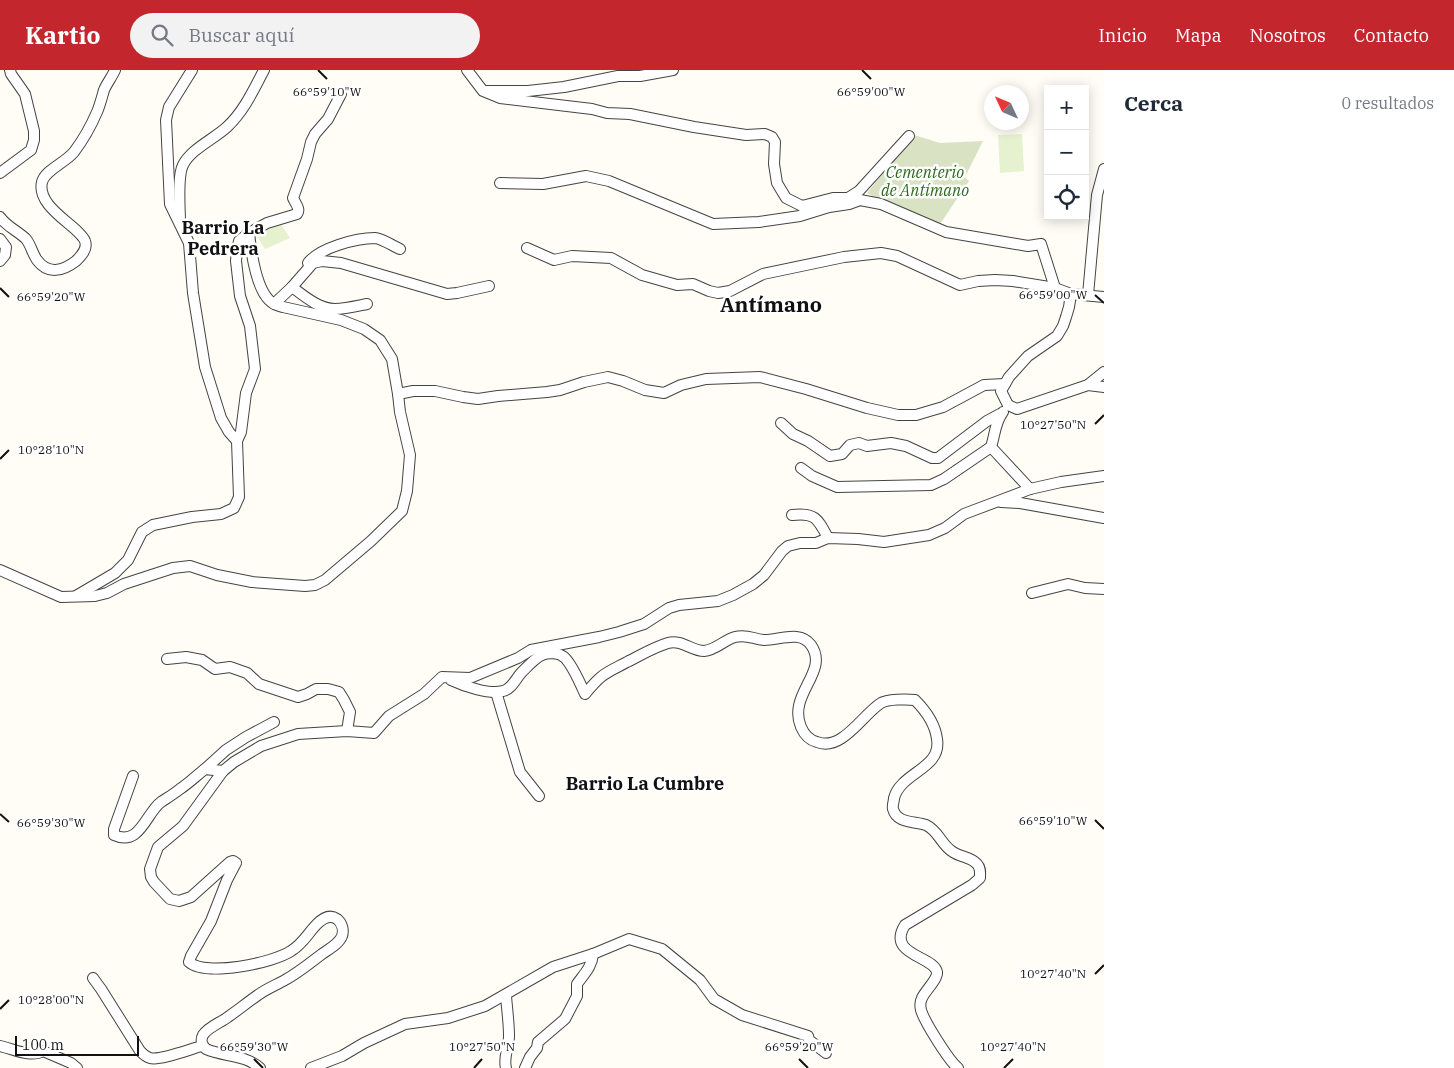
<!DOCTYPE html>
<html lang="es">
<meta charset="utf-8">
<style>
:root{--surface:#fff;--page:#f2f2f3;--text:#1f2937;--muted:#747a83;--line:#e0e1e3;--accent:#c4262e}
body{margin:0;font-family:"IBM Plex Serif",serif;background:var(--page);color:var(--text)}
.controls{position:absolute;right:15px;top:15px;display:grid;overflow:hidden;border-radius:0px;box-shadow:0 2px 12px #0003}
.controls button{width:45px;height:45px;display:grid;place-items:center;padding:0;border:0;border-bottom:1px solid var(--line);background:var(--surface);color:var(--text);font:25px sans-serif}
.compass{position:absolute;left:984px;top:15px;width:45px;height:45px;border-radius:50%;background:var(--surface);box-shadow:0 2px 12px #0003;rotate:314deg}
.scale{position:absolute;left:15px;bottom:12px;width:124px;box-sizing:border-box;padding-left:5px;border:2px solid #111;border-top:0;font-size:14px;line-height:18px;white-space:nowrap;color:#111;-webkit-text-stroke:4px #fff;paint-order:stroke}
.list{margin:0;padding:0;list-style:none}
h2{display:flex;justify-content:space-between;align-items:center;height:65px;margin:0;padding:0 20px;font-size:21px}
h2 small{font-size:16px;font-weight:400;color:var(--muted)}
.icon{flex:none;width:28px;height:28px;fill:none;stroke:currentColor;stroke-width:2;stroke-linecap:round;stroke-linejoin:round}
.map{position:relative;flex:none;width:1104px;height:998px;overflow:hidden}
header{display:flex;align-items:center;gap:30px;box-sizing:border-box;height:70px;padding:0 25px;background:var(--accent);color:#fff}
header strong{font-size:24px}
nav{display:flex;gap:28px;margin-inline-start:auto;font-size:18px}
.search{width:350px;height:45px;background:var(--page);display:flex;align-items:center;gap:12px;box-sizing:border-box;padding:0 18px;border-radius:28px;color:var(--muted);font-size:19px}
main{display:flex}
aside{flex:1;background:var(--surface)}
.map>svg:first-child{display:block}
.cemetery{fill:#d9e3c4}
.pitch{fill:#e6f2cf}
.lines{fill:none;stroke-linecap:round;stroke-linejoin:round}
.street-casing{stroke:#444;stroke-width:12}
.street{stroke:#fff;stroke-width:10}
.ticks{fill:none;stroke:#111;stroke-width:2}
.labels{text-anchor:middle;stroke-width:5;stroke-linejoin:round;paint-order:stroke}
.park-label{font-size:16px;font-style:italic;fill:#2f6b1f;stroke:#fff}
.neighbourhood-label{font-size:18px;font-weight:bold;fill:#111;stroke:#fff}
.district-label{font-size:21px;font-weight:bold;fill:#111;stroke:#fff}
.ticks-label{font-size:12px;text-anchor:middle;fill:#111;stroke:#fff;stroke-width:5;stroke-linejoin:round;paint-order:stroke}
</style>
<header>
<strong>Kartio</strong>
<div class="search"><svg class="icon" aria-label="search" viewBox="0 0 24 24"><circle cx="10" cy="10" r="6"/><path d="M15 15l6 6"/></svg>Buscar aquí</div>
<nav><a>Inicio</a><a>Mapa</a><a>Nosotros</a><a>Contacto</a></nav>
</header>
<main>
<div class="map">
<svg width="1104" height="998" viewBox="0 0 1104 998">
<rect width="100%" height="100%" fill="#fffdf5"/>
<path class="cemetery" d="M 914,65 L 940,73 L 983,71 L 965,107 L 969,111 L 938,157 L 904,143 L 867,123 Z"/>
<g class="pitch">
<path d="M 1022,64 L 1024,101 L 1000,103 L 998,65 Z"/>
<path d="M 280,153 L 290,168 L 265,179 L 255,163 Z"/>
</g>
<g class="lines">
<g class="street-casing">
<g id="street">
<path d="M 467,0 L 483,21 L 500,28 L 592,39 L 607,43 L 630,44 L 694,57 L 746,65 L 765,64 L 772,67 L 775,72 L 774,94 L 777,113 L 786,128 L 802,136 L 808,143"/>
<path d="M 487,21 L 528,21 L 564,17 L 618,6 L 640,6 L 673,0"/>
<path d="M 0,103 L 31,80 L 34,70 L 34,61 L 25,24 L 11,4 L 10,0"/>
<path d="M 500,113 L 543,114 L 586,106 L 609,111 L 713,154 L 759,152 L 800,146 L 829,137 L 849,134 L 860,130 L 881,134 L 946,162 L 1016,174 L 1028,176 L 1041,174 L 1055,218"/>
<path d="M 802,136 L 833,128 L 848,128 L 859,121 L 909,66"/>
<path d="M 0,147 C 7,157 18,161 26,169 C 31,175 32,183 37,190 C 48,205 63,201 76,191 C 81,186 88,179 85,171 C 84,168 80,164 78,162 C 65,149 37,133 42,112 C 45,100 65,93 74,82 C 83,70 91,56 97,42 C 100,35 102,27 104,20 C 107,13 112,7 115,0"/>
<path d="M 180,152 C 180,137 177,107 183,95 C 191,79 214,69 227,57 C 244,41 253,21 264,0"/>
<path d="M 249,163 L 267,153 L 297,144 C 301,139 295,133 293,128 L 307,89 L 311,72 L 315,64 L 328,49 L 341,24"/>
<path d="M 0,169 L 6,177 L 5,185 L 0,191"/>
<path d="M 527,178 L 554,190 L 572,186 L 611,188 L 642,205 L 677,215 L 693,214 L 709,221 L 718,223 L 730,221 L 763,204 L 844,187 L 881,183 L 897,186 L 960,215 L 978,211 L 995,210 L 1013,211 L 1055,218 L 1071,224 L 1104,227"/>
<path d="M 308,193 C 319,178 356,168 375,168 C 383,169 393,176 400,179"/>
<path d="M 292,217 C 304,226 319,239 335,239 C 345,239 357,236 367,234"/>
<path d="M 1088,225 L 1097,125 L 1104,99"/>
<path d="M 274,234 L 292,217 L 313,193 L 322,191 L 341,193 L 447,224 L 457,223 L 489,216"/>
<path d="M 1088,315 L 1104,302"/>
<path d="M 1008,335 L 1001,321 L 1009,307 L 1028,286 L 1057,266 L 1063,256 L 1066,247 L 1069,237 L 1071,224"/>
<path d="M 1008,335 L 1017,339 L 1088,315 L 1104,317"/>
<path d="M 1003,342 C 995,352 995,365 991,377 L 1030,419"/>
<path d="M 781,353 L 793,364 L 808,371 L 830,386 L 842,384 L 850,375 L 859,373 L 867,376 L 891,373 L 906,376 L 932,388 L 938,388 L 987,351 L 1000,344"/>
<path d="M 237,371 L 241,362 L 246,323 L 255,299 L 250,256 L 240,226 L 236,191 L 237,180 L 239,171 L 249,163 C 251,181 256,217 269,230 C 273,234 278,236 283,237 L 341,250 L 364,259 L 380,270 L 392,289 L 398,324"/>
<path d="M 801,398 L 812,406 L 837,417 L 931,415 L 944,409 L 991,377"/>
<path d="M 1001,432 L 1020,433 L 1104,448"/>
<path d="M 792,445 C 815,442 818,449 828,468"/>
<path d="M 0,500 L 61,527 L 95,526 L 107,523 L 124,514 L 173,498 L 190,496 L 217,505 L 252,512 L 305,516 L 315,515 L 325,510 L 371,471 L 402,441 L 407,421 L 410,385 L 400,342 L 398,324 L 413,321 L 435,321 L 463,327 L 478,329 L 498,326 L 547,322 L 560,320 L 584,312 L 608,307 L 623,311 L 645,320 L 664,323 L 681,315 L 706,309 L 760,307 L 806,319 L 867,338 L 898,345 L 916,345 L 943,337 L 984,315 L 1005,314"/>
<path d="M 1032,523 L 1068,514 L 1085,518 L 1104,519"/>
<path d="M 76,526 L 115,503 L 128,490 L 142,462 L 153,455 L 192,447 L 221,444 L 234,438 L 239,427 L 237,371 L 229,362 L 221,348 L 205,297 L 193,223 L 189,173 L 170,134 L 166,50 L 169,37 L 192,0"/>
<path d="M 167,589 L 186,587 L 202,590 L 215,599 L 230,597 L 247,603 L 259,614 L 298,627 L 307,624 L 316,619 L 328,619 L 339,622 L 344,630 L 350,642 L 347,661"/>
<path d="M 451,610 C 464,616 489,625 503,621 C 512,619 516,608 522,602 C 527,597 535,588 542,585 C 549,582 559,583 564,587 C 572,594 581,615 585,624 C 590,618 595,612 601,607 C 608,601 618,597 627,592 C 641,585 654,577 668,573 C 681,569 692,581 704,581 C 716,580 724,570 735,567 C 747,564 753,569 764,570 C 780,570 800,560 811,575 C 830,602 787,624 801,657 C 804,664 809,670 817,672 C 842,682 863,644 881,633 C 887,629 907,629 915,630 C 926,641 935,653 937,669 C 942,699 901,702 894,728 C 894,732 892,735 893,739 C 897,754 915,751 926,755 C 939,761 941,775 953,782 C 960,787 971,787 977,794 C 981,798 980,803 980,808 L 972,815 L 905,855 C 886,885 934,886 937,902 C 938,909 925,921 922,928 C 920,932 920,936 921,940 C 924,951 949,991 958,998"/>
<path d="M 496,622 L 520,702 L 539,726"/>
<path d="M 205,699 L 226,680 L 246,667 L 274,652"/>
<path d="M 133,706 L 114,759 L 114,765 C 140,777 146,743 161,732 C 167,728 174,724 180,719 C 189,713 196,706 205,699 L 223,701"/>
<path d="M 93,908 L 101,919 L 140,981 C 143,984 146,987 150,988 C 160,991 190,979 202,976"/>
<path d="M 0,976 C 14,979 30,988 43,981 L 71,993 L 77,998"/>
<path d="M 260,998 C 244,984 224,987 206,979 C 202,975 200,971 203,965 C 208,957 220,953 228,947 C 238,940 248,932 258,925 C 266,919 276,915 285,910 C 298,903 310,893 322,884 C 329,879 339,874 342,866 C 344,860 342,853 337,849 C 330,844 323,848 317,854 C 308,863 303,874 291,881 C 273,893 206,907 189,892 L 191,886 L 211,851 L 227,810 L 236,793 L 233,791 L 230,792 L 191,827 L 179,831 L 170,829 L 154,812 L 151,807 L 150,799 L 158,777 L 183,756 L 223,701 L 234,692 L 261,676 L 298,664 L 347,661 L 374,663 L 389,646 L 424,624 L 442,607 L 470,608 L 518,588 L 531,580 L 599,567 L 619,562 L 644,554 L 669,538 L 679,535 L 718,531 L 733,525 L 753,514 L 764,505 L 782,481 L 788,476 L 800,473 L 816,473 L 828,468 L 858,469 L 884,472 L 929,465 L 945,458 L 964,444 L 1030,419 L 1061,412 L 1104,406"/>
<path d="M 311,998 L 342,986 L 364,973 L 405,954 L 448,948 L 485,936 L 553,897 L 593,884 L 629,869 L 662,879 L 700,910 L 714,929 L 742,945 L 808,966 L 809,970 L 826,983"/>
<path d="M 506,998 C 503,987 509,978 509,966 C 509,953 507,939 506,926"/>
<path d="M 525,998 L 530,987 L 537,978 L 538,972 L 565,949 L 577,926 L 577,914 C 584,904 592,897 593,884"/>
</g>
</g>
<use href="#street" class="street"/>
</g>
<path class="ticks" d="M 318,0 L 327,9M 862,0 L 871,9M 0,218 L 9,227M 1095,225 L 1104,233M 1095,354 L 1104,345M 0,389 L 9,380M 0,744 L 9,752M 1095,750 L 1104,759M 1095,904 L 1104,895M 0,939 L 9,930M 254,989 L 263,998M 799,989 L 808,998M 474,998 L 482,989M 1004,998 L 1013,989"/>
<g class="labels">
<g class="park-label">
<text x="925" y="108">Cementerio<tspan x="925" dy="18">de Antímano</tspan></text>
</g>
<g class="neighbourhood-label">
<text x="223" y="164">Barrio La<tspan x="223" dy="21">Pedrera</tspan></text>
<text x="645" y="720">Barrio La Cumbre</text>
</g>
<g class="district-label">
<text x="771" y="242">Antímano</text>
</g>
</g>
<g class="ticks-label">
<text x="327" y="26">66°59'10"W</text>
<text x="871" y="26">66°59'00"W</text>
<text x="1053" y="229">66°59'00"W</text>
<text x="51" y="231">66°59'20"W</text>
<text x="1053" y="359">10°27'50"N</text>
<text x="51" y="384">10°28'10"N</text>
<text x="1053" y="755">66°59'10"W</text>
<text x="51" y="757">66°59'30"W</text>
<text x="1053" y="908">10°27'40"N</text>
<text x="51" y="934">10°28'00"N</text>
<text x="482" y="981">10°27'50"N</text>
<text x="1013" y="981">10°27'40"N</text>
<text x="254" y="981">66°59'30"W</text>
<text x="799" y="981">66°59'20"W</text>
</g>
</svg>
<div class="controls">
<button>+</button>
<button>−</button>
<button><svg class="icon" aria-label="locate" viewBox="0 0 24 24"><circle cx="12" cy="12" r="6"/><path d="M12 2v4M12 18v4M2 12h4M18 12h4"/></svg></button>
</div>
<svg class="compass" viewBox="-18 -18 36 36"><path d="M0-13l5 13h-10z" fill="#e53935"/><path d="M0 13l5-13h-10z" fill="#747a83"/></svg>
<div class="scale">100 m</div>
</div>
<aside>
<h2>Cerca<small>0 resultados</small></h2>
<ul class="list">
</ul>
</aside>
</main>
